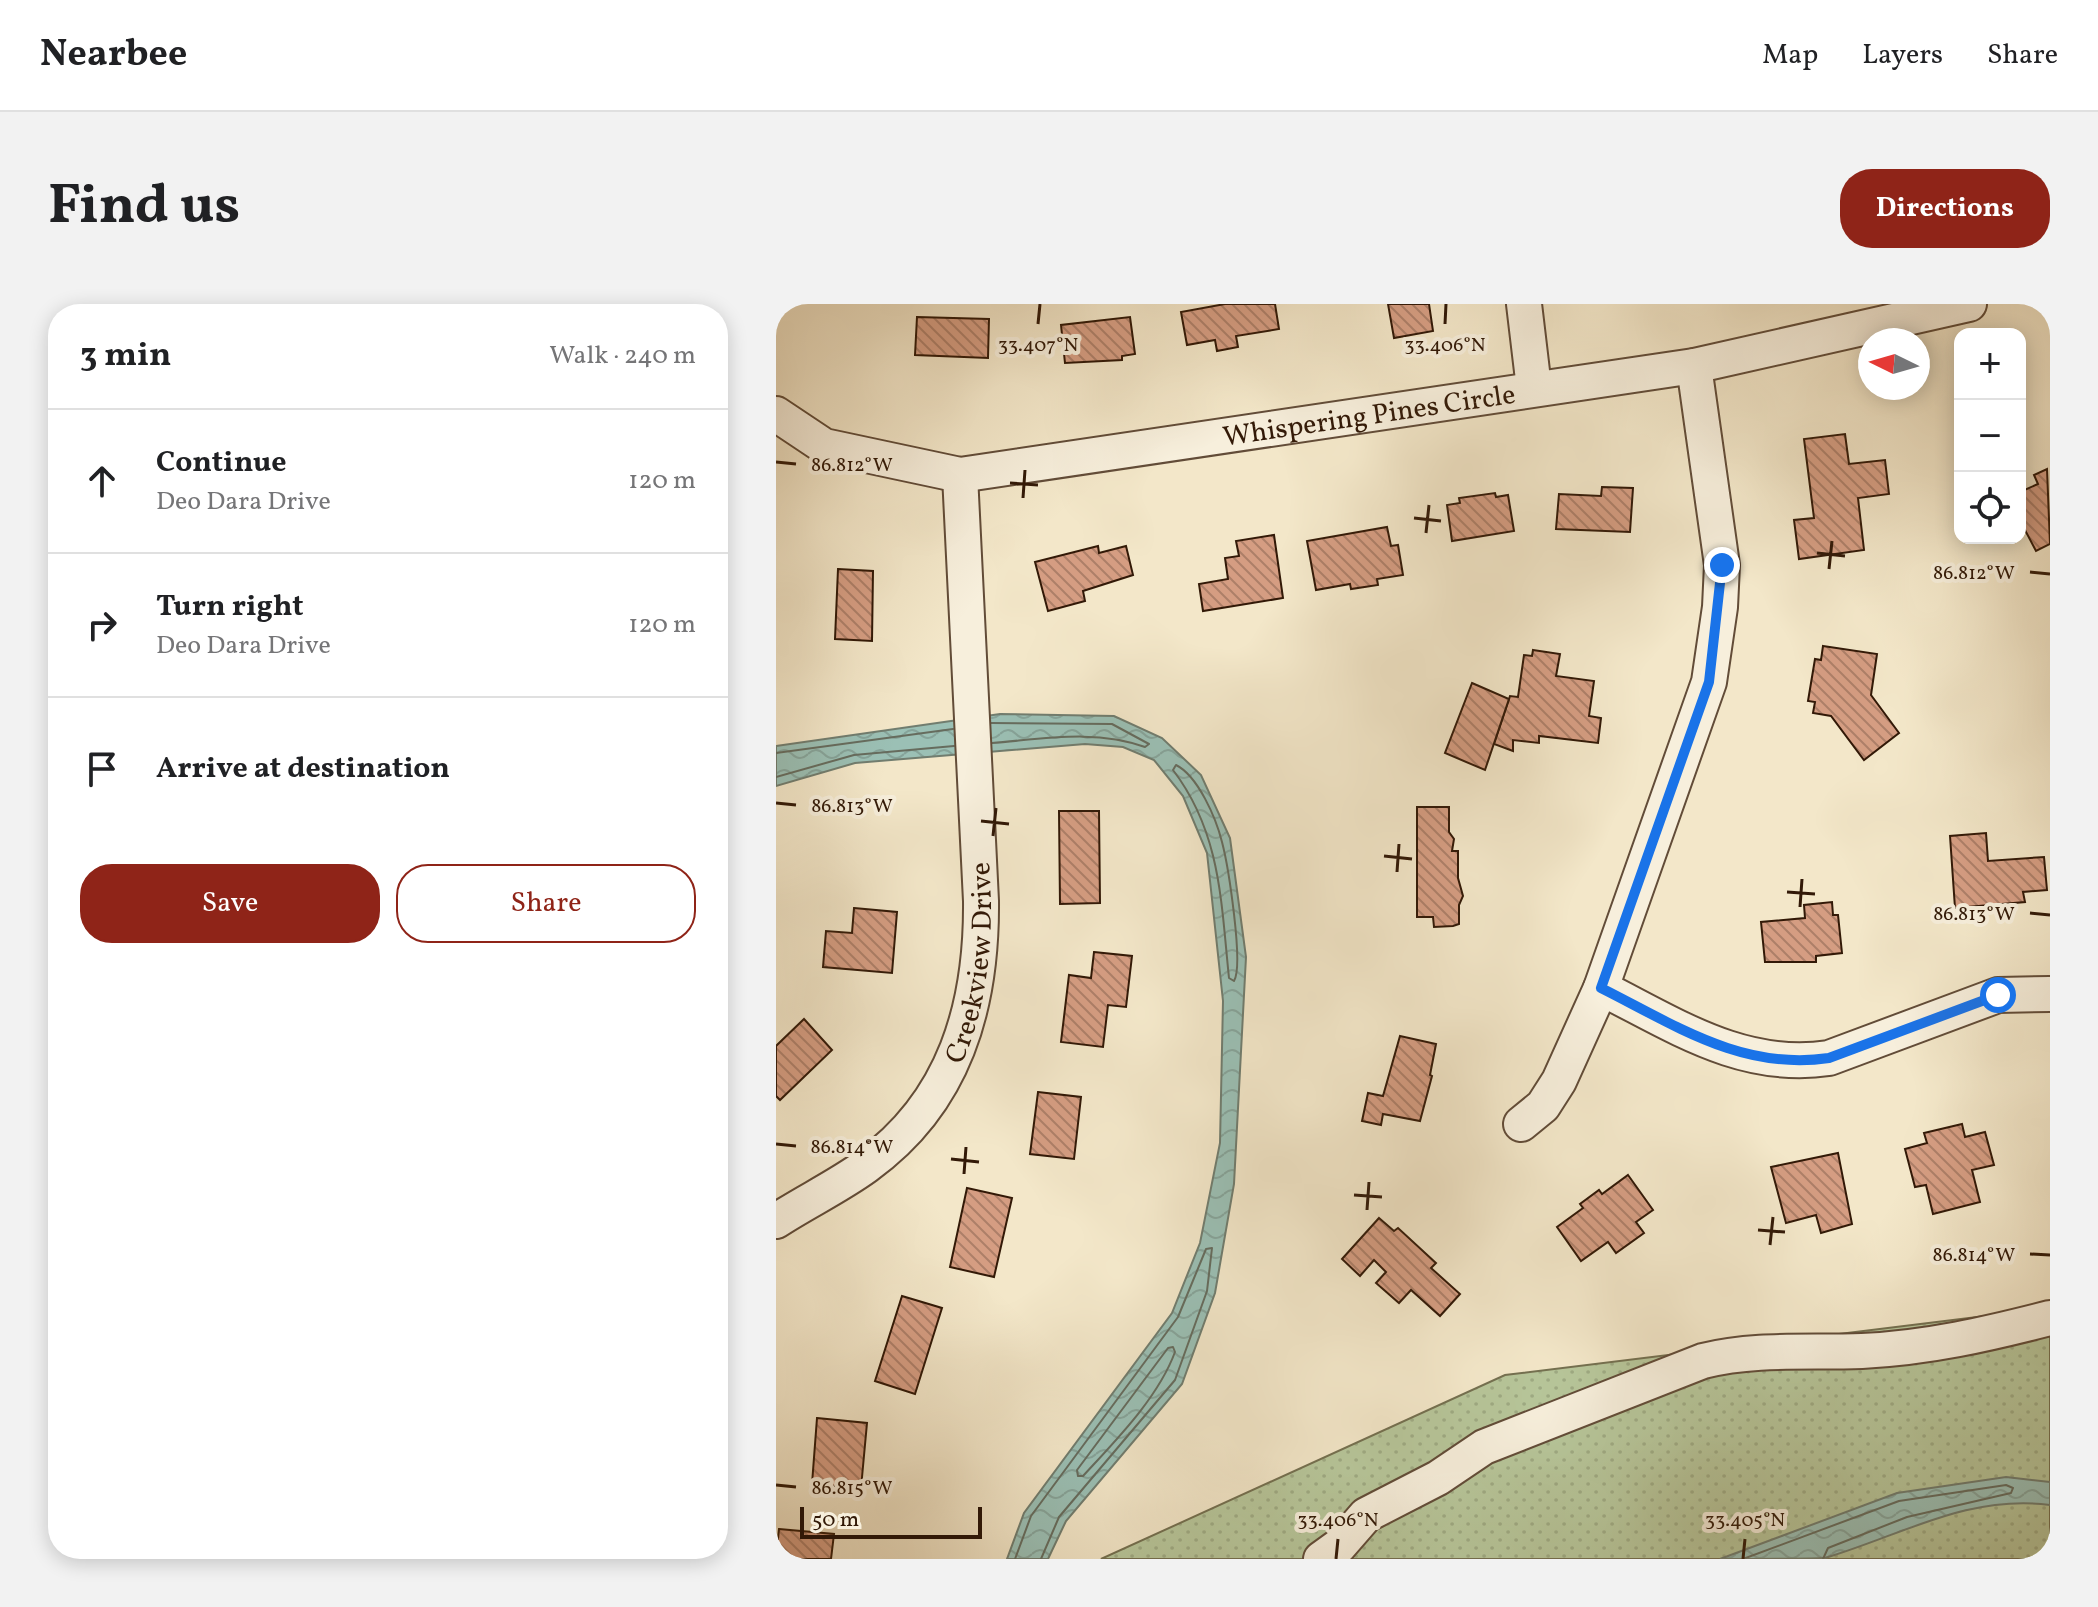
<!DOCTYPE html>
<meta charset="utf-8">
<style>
:root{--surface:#fff;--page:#f2f2f2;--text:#202124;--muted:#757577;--line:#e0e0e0;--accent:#8f2418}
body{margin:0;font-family:Vollkorn,serif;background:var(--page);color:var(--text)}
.controls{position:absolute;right:24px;top:24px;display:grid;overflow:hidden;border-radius:16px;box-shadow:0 4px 20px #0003}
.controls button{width:72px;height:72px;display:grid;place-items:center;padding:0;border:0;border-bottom:2px solid var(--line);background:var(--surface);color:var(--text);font:40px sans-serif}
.compass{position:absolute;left:1082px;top:24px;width:72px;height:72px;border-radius:50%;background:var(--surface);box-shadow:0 4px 20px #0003;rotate:275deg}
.scale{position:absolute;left:24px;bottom:20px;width:182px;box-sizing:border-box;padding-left:8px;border:4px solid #321907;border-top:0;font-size:22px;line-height:28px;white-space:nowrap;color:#321907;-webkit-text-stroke:6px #f7efdc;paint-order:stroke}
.stop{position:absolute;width:24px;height:24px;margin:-18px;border:6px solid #1a73e8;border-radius:50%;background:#fff}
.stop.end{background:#1a73e8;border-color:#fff;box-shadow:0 2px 8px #0008}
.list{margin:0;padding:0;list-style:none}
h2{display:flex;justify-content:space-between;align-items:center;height:104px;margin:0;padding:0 32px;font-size:34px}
h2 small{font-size:26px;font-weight:400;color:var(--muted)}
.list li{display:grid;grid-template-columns:52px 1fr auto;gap:24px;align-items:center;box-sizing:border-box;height:144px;padding:0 32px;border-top:2px solid var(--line)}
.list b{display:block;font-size:30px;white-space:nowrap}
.list p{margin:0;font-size:26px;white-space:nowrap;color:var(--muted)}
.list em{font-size:26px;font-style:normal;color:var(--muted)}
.actions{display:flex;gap:16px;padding:24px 32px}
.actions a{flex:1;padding:18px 0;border:2px solid var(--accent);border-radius:32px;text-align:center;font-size:28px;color:var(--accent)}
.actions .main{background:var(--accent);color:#fff}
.icon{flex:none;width:44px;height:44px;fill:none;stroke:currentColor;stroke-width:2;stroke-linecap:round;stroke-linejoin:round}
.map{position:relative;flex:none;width:1274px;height:1255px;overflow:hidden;border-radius:32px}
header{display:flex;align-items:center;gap:48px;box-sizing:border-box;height:112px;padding:0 40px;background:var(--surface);border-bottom:2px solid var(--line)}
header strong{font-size:38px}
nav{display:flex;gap:44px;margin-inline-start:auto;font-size:28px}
.intro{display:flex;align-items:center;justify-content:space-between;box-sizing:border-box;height:192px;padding:0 48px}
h1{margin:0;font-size:56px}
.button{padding:20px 36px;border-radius:32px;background:var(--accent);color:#fff;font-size:28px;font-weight:700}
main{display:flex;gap:48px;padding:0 48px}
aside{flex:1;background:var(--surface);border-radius:32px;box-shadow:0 4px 20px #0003}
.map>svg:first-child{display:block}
.grass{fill:url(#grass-dots);stroke:#747050;stroke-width:2}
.water{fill:url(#water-waves);stroke:#717d6f;stroke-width:2}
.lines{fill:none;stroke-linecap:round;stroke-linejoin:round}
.shore{stroke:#666c5e;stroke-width:2}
.building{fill:url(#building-back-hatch);stroke:#321907;stroke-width:2}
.minor-casing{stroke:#624c38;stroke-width:38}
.minor{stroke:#f7efdc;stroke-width:34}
.route{stroke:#1a73e8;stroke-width:10}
.ticks{fill:none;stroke:#321907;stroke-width:3}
.labels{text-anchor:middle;stroke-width:8;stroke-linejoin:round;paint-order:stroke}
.street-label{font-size:28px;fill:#321907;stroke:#f7efdc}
.ticks-label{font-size:20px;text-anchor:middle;fill:#321907;stroke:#f7efdc;stroke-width:8;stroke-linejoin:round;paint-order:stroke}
</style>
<header>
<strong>Nearbee</strong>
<nav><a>Map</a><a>Layers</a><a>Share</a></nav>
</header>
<div class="intro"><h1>Find us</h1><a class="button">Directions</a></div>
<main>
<aside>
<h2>3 min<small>Walk · 240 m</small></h2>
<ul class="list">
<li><svg class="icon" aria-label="ahead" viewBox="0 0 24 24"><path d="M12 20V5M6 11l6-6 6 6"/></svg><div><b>Continue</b><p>Deo Dara Drive</p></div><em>120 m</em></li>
<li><svg class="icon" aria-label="right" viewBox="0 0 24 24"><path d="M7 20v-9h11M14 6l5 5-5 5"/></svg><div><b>Turn right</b><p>Deo Dara Drive</p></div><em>120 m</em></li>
<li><svg class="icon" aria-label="arrive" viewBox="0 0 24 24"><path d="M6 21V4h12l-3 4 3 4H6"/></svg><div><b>Arrive at destination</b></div></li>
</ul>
<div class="actions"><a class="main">Save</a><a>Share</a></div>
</aside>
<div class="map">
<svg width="1274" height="1255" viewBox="0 0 1274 1255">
<defs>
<pattern id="grass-dots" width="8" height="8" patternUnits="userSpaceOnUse" patternTransform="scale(2)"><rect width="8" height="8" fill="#b7c69a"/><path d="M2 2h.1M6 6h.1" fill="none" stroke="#9eaa83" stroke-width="1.8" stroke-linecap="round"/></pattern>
<pattern id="water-waves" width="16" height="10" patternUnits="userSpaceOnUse" patternTransform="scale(2)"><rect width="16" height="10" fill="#9bc0b5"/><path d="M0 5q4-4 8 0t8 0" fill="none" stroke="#86a49a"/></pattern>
<pattern id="building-back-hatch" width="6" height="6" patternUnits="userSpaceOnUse" patternTransform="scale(2)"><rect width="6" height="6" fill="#d59d82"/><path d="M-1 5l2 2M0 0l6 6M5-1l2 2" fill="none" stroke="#ad7f68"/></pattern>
</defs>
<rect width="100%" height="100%" fill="#f3e7c9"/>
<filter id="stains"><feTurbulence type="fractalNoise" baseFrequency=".0025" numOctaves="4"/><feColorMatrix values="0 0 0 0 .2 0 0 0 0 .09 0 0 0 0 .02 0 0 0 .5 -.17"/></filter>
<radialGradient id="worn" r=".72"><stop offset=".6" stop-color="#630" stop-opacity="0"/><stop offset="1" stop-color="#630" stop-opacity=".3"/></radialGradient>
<path class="grass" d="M 1274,1004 L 1274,1255 L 325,1255 L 729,1071 Z"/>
<g class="water">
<path d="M 224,410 L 338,412 L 386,434 L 425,471 L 454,534 L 470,653 L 458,880 L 439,989 L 406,1080 L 290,1217 L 272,1255 L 231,1255 L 248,1209 L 396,1009 L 424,939 L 444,839 L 447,697 L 431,549 L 407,492 L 378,456 L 347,443 L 309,440 L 79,459 L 0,482 L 0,442 Z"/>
<path d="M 1230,1173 L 1274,1178 L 1274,1201 C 1192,1190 1124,1232 1049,1254 C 1022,1255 973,1255 944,1255 L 1121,1189 Z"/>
</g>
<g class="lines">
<g class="shore">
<path d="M 215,419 L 336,420 L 373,440 L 369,443 C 320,425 267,435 216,439"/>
<path d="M 0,449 L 177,425"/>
<path d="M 400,461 C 422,472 440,514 446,538 C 452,561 468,661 458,677 L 453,674 C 445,598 445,529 397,466 Z"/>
<path d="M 0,473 L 78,451 L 178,442"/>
<path d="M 397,1043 L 399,1048 C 382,1094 340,1136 307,1172 L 302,1172 L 301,1166 L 392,1044 Z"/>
<path d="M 239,1255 L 255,1212 L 402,1013 L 430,945 L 436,944 L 431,987 L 399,1076 L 283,1213 L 265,1255"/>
<path d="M 967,1255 L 1123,1197 L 1230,1181 L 1237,1184 L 1235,1189 L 1131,1213 L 1052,1244 L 1047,1255"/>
</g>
</g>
<g class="building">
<path d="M 449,0 L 499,0 L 503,25 L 460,32 L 462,43 L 441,47 L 439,36 L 411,41 L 405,8 Z"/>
<path d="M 612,0 L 653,0 L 657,27 L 618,34 Z"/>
<path d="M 141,13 L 213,15 L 212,54 L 139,51 Z"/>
<path d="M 354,13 L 359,50 L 346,52 L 346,56 L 289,59 L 285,21 Z"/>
<path d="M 1069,130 L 1073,160 L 1109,156 L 1113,190 L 1082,194 L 1088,246 L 1023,255 L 1018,216 L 1038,214 L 1028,135 Z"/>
<path d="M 1271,165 L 1274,240 L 1260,247 L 1249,226 L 1244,228 L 1244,188 L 1262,180 L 1258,171 Z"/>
<path d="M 826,183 L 857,184 L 854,228 L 780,225 L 783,190 L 825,192 Z"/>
<path d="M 719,189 L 720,193 L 732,191 L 738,227 L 676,237 L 671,201 L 684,199 L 683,194 Z"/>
<path d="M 611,223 L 615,242 L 622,241 L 627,271 L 601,275 L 602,281 L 575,285 L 574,280 L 540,286 L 531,237 Z"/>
<path d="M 498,231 L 507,294 L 427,307 L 423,280 L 452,275 L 449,254 L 463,252 L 460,237 Z"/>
<path d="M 322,242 L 323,249 L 350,242 L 357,271 L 307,287 L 309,297 L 272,307 L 259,258 Z"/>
<path d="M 62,265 L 97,267 L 96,337 L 59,335 Z"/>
<path d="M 1047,342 L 1101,350 L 1095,391 L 1123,429 L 1088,456 L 1055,412 L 1037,409 L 1039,398 L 1032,397 L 1039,355 L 1045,356 Z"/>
<path d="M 757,346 L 784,350 L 780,372 L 818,377 L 813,412 L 825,414 L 822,439 L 763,432 L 763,439 L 737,436 L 737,447 L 718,440 L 734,392 L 742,393 L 748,351 L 756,352 Z"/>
<path d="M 696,379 L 733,395 L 709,466 L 669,449 Z"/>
<path d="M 641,503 L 673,503 L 673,528 L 678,535 L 676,547 L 682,547 L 682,574 L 687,592 L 683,601 L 683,620 L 677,622 L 658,623 L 657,613 L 641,613 Z"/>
<path d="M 283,507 L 323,507 L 324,599 L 284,600 Z"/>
<path d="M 1210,529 L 1212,557 L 1268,553 L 1271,586 L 1247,588 L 1249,598 L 1179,604 L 1174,532 Z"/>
<path d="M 1056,598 L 1057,611 L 1062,611 L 1066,649 L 1040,652 L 1040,658 L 989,658 L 985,618 L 1029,614 L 1028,601 Z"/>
<path d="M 78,604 L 121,608 L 116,669 L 47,663 L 50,627 L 76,629 Z"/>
<path d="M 318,648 L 356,652 L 350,703 L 332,701 L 327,743 L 285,738 L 293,671 L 315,674 Z"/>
<path d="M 28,715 L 56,746 L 4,796 L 0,792 L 0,742 Z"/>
<path d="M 624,732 L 660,740 L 654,771 L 656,772 L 644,817 L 607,810 L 605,821 L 586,817 L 592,789 L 607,792 Z"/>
<path d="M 262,788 L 305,793 L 298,855 L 254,850 Z"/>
<path d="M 1186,820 L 1189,833 L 1209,828 L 1218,861 L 1196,866 L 1204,898 L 1157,910 L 1150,881 L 1139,883 L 1129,845 L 1151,839 L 1148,829 Z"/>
<path d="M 1062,849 L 1076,920 L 1045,929 L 1040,911 L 1010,919 L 995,863 Z"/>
<path d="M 852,871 L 877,906 L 860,918 L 868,929 L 840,949 L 832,938 L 805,957 L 781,923 L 807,904 L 804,900 L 823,886 L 826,890 Z"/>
<path d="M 191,884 L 236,894 L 218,973 L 174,963 Z"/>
<path d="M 603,914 L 618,927 L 622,924 L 660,959 L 655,964 L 684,990 L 664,1012 L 635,986 L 623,999 L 600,979 L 610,968 L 598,956 L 584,972 L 566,955 Z"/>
<path d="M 126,992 L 166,1004 L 139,1090 L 99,1077 Z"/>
<path d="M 41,1114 L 91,1119 L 85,1184 L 36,1180 Z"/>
<path d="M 3,1225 L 58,1230 L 55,1255 L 0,1255 Z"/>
</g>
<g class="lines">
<g class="minor-casing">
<g id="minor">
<path d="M 748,0 L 758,84"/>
<path id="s1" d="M 0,110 L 48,142 L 184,171 L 918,62 L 1193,0"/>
<path d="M 825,684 C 899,721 966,767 1053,754 L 1222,691 L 1274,690"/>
<path d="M 745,820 L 767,802 L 783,777 L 825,684 L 933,378 L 944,303 L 946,261 L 918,62"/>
<path id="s2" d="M 0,917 C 29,898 61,883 90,862 C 179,798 206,702 205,597 L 184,171"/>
<path d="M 545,1255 L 563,1242 L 590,1211 L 662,1174 L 708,1143 L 927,1057 C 980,1044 1032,1049 1086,1047 C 1151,1044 1212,1030 1274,1014"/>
</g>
</g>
<use href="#minor" class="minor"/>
</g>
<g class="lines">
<path class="route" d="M 946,261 L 933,378 L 825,684 C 899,721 966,767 1053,754 L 1222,691"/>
</g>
<path class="ticks" d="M 262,20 L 264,0M 669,20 L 670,0M 0,158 L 20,160M 234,179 L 262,181M 247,194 L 249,166M 638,214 L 665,217M 650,229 L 653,201M 1041,249 L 1069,252M 1053,265 L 1056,237M 1254,268 L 1274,270M 0,499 L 20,501M 205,517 L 233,520M 217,532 L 220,504M 608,552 L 636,555M 621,568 L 623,540M 1011,588 L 1039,590M 1024,603 L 1026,575M 1254,609 L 1274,611M 0,840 L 20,842M 175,855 L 203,858M 188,870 L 190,843M 578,891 L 606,893M 591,906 L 593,878M 982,926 L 1009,928M 994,941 L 997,913M 1254,950 L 1274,951M 0,1181 L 20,1183M 560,1255 L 562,1235M 967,1255 L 969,1235"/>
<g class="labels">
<g class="street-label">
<text dy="10" stroke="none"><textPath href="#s1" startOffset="610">Whispering Pines Circle</textPath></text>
<text dy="10" stroke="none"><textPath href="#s2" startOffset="344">Creekview Drive</textPath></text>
</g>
</g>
<g class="ticks-label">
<text x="262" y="47">33.407°N</text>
<text x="669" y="47">33.406°N</text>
<text x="76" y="167">86.812°W</text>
<text x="1198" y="275">86.812°W</text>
<text x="76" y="508">86.813°W</text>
<text x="1198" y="616">86.813°W</text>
<text x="76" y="849">86.814°W</text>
<text x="1198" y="957">86.814°W</text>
<text x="76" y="1190">86.815°W</text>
<text x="562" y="1222">33.406°N</text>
<text x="969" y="1222">33.405°N</text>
</g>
<rect width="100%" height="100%" filter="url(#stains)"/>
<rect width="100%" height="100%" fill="url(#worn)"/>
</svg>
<div class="controls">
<button>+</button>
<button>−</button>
<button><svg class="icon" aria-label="locate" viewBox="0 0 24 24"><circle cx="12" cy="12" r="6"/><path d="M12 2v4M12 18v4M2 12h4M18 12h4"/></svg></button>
</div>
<svg class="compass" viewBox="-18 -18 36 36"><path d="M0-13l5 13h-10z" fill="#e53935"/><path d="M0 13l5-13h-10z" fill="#757577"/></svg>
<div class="scale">50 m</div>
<div class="stop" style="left:1222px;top:691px"></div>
<div class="stop end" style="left:946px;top:261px"></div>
</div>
</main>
